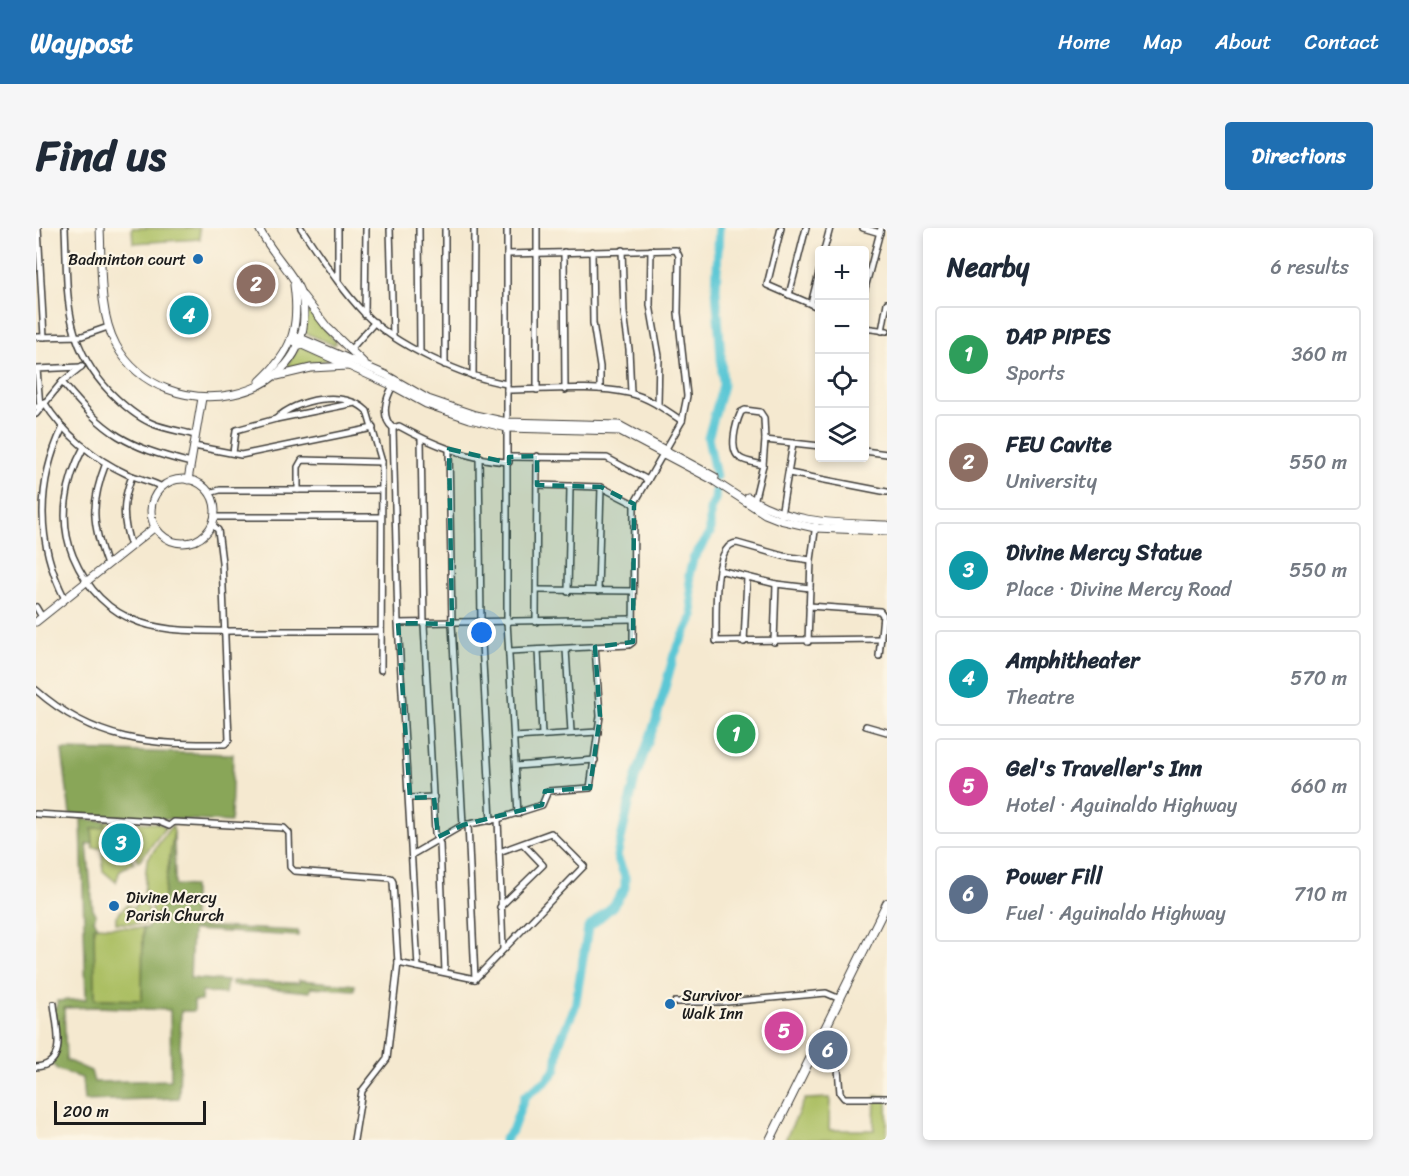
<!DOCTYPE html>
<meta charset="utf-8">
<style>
:root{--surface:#fff;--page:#f6f6f7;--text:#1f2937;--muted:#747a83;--line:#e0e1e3;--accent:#1f6fb2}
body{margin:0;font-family:Sriracha,sans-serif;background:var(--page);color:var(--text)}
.controls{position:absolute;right:18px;top:18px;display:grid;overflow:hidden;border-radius:6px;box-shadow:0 3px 9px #0003}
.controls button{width:54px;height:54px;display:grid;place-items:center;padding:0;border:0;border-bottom:2px solid var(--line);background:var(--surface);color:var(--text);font:30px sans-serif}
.scale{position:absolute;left:18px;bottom:15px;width:152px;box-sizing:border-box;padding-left:6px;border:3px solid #1c1c1c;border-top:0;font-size:16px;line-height:21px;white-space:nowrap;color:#1c1c1c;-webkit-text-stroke:4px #fcf5e5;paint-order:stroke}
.you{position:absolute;left:446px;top:405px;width:21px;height:21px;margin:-15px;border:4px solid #fff;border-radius:50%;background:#1a73e8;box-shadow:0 0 0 9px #1a73e833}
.badge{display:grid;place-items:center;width:39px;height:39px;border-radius:50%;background:var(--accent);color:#fff;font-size:20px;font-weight:700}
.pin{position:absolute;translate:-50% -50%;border:3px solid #fff;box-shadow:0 2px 6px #0006}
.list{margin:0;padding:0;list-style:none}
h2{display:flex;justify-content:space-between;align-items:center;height:78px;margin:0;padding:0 24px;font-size:26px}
h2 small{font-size:20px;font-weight:400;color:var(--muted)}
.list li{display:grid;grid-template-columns:39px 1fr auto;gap:18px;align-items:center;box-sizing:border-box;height:96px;margin:0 12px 12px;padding:0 12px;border:2px solid var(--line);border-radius:6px}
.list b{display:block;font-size:22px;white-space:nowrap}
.list p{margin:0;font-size:20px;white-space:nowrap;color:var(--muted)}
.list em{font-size:20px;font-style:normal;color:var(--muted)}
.icon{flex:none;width:33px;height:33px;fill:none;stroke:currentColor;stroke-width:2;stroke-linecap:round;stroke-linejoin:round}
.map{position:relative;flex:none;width:851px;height:912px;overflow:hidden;border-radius:6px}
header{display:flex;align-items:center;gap:36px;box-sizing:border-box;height:84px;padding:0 30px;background:var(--accent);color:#fff}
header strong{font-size:28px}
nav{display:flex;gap:33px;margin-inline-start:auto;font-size:21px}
.intro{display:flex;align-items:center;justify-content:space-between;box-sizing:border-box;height:144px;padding:0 36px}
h1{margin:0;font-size:42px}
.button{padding:15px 27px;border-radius:6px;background:var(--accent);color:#fff;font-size:21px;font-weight:700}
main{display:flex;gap:36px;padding:0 36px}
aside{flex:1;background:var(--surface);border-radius:6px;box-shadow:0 3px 9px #0003}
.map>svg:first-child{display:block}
.green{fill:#acbf63;stroke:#646e40;stroke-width:1.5}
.forest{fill:#89a659;stroke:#52613a;stroke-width:1.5;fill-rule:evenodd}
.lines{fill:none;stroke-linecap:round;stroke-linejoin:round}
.river{stroke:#5bc7d5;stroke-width:9}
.street-casing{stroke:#3d3b37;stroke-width:8}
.secondary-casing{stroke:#3d3b37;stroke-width:9}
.primary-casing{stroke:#3d3b37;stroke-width:10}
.street{stroke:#fff;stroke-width:5}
.secondary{stroke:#fff;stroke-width:7}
.primary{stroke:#fff;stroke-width:8}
.marked{fill:#0f766e;fill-opacity:0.2;stroke:#0f766e;stroke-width:4.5;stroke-dasharray:12 8;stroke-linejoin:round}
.poi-dot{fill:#1f6fb2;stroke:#fcf5e5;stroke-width:2}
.labels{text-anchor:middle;stroke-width:4.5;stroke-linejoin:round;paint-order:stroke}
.poi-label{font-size:16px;fill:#1c1c1c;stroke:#fcf5e5;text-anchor:start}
</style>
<header>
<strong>Waypost</strong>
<nav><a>Home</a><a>Map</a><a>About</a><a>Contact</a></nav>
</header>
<div class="intro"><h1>Find us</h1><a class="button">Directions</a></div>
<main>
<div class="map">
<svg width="851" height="912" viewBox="0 0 851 912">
<rect width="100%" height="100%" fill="#fcf5e5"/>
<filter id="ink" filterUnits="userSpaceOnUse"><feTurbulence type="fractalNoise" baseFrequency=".0167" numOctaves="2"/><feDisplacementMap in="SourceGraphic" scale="12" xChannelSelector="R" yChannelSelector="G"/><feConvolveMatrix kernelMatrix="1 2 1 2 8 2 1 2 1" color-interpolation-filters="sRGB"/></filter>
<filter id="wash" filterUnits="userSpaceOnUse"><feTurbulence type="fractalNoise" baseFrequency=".008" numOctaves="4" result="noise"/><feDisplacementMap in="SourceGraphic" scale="24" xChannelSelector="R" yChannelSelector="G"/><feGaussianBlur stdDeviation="1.35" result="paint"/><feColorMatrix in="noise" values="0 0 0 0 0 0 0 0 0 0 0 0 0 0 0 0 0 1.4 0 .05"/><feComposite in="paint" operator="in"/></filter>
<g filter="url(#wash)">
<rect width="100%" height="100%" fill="#f5e9d0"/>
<g class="green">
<path d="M 96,0 L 163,0 L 164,11 L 97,15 Z"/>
<path d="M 269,81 L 274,81 L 300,115 L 298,117 L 267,104 Z"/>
<path d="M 264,117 L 291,129 L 291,132 L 253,140 L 251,137 Z"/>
<path d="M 69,593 L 123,595 L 130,599 L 103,633 L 93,620 L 95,615 L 92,608 L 84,605 L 77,609 L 75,614 L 78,621 L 83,624 L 91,622 L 98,634 L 84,642 L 80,654 L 67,643 L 66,620 L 57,620 L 56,600 L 68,599 Z"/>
<path d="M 136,597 L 138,604 L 126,679 L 115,694 L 116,680 L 108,666 L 111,632 Z"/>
<path d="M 105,668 L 113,683 L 109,696 L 80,695 L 80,688 L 91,677 L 98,680 Z"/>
<path d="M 58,698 L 107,700 L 106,772 L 59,771 Z"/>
<path d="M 839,868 L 851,868 L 851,912 L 749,912 L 769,871 L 794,870 L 793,902 L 838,902 Z"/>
</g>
<g class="forest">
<path d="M 26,522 L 197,526 L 195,594 L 34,586 Z"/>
<path d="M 45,591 L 69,593 L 69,599 L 56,601 L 57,616 L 51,616 L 57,683 L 60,686 L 58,692 L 62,698 L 58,699 L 59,771 L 106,772 L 107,700 L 111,700 L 126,679 L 138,604 L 139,657 L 157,658 L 157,698 L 262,703 L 262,708 L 156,702 L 154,750 L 191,753 L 189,766 L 166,764 L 165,773 L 158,773 L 158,783 L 145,783 L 143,870 L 48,873 L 46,850 L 22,842 L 13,833 L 20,816 L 16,780 L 21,780 L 21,773 L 50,771 ZM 61,779 L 134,782 L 135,852 L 58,854 L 55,843 L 30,832 L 28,780 Z"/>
<path d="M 263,752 L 319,757 L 318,762 L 275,759 L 274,764 L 196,757 L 196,753 L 263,755 Z"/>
</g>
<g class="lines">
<g class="river">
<path d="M 680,249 L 672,210 L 687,157 L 680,61 L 683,0"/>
<path d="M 468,912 L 476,903 L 489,868 L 510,853 L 520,841 L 523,815 L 539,779 L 552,700 L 577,678 L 589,660 L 589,649 L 581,628 L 599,551 L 620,492 L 638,427 L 657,388 L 653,347 L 657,331 L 674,305 L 674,282 L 679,271 L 680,260"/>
</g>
</g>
</g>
<g filter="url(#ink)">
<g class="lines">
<g class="street-casing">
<g id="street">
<path d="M 2,0 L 8,109"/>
<path d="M 29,0 C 32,65 26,114 74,164 C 86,176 99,188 115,195 C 128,201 145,203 159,207"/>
<path d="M 265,0 C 285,29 304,60 328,85 C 358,117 428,149 471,156"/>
<path d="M 354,0 L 357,108"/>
<path d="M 383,0 L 384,123"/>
<path d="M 409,0 L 409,137"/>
<path d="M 471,0 L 471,393 L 482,586"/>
<path d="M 745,0 L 731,57 L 784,80"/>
<path d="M 827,0 L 844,5"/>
<path d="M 586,22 L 588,85 L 593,121 L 595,165"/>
<path d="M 615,22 L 614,77 L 623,128 L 622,177"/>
<path d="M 788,22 L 794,0"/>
<path d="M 556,23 L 557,95 L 564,139 L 564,161"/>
<path d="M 528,24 L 529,162"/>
<path d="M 471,26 L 640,22 L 643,28 L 642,85 L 651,168 L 646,193 L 598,276 L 597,414 L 593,417 L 473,423"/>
<path d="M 302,52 L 302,0"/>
<path d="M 828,64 L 845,0"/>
<path d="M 753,67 L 770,0"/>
<path d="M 775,76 L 784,41"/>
<path d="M 329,87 L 330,0"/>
<path d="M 828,100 L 851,103"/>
<path d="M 846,103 L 851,75"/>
<path d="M 0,109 L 46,108 L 72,99"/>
<path d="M 314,122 L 339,94"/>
<path d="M 437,148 L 438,0"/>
<path d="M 26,154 C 70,207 89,218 155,235"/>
<path d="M 357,158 C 350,170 344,189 357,200 L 362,395 L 382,739"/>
<path d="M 471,162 C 509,162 556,157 593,165 C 612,169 630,182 646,193"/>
<path d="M 501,162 L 501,0"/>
<path d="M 8,174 C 27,205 58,231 91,246 C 103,251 115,253 126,259"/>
<path d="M 319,175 L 240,191 C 260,171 309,161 331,183 L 346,234 L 345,442"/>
<path d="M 0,179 L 4,179 L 1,141 L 45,139"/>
<path d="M 0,186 L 26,154 L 46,138"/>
<path d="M 27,199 C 0,256 0,315 29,371"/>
<path d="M 357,200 L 363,198 C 393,215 437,233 473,234"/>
<path d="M 385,211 L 388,396 L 399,605 L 404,616 L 409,744"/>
<path d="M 158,218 L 205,227 L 337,200"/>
<path d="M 48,219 C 30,252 22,292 37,328 C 72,411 140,403 215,403 C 258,403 300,403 343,403"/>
<path d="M 413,221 L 416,396 L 427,597"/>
<path d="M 828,223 L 851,226"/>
<path d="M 197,225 L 200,202 L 240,191"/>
<path d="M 443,228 L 445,394 L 455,593"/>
<path d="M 473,229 L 571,230 L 612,252"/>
<path d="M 70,235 C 54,276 56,296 71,337"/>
<path d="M 727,237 C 720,235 710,234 704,230 C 692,222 700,195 705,184 L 709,182 L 724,184 L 728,190 L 729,212"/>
<path d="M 753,245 L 851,264"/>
<path d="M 501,257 L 565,259 L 598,276"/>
<path d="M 262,262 L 262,239 L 266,232 L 346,234"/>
<path d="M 173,265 L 184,262 L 344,262"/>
<path d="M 718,274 L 727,237 L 729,212 L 784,218"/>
<path d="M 745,287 L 757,215"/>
<path d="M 178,289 L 344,289"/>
<path d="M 95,318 C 86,292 86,274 96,248"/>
<path d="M 775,332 L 747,328 L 701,315 C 675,316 681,393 680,413 L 845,411"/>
<path d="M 683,342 L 740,356 L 774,360"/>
<path d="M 501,362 L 597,363"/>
<path d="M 562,363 L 565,259"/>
<path d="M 532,364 L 534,259"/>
<path d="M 773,378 L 844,383 L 847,387 L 843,428"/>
<path d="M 0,379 L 6,389"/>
<path d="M 500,394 L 501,228"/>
<path d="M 362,395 L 597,391"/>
<path d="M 708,414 L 711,349"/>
<path d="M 738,414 L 740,356"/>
<path d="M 772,414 L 775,332 L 780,296"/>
<path d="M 530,421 L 535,504"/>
<path d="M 502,422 L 506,507"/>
<path d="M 0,462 C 59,514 115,517 189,516 L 193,512 L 186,334 L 182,302 L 176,296"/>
<path d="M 830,498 L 851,504"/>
<path d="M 478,509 L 562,504"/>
<path d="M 480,538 L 559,532"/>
<path d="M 374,570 L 398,569"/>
<path d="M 0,586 L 121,593 L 133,598 L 138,594 L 248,600 L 253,605 L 254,639 L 258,643 L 355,650 L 357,654 L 362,735 L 351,831 L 326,863 L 318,912"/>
<path d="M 462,591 L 467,721"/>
<path d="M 432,596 L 439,751"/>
<path d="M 377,626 L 427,597 L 462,591 L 506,577 L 512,563 L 554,560 L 564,488 L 559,419"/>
<path d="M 464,679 L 507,637 L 487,616"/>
<path d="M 362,735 L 439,751"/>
<path d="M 439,751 L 548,638 L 515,605 L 463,624"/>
<path d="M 639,774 L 691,774 L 790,765 L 804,771"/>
<path d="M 790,799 L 799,804 L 804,865 L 808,870 L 851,870"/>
<path d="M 0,839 C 33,837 20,798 18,776"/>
</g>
</g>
<g class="secondary-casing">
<g id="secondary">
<path d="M 64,0 C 66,37 62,83 80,117 C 127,203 281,177 267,74 C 264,50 233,24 223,0"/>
<path d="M 267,68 L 291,99 L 328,135"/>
<path d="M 257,107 L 350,147 L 392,171 L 439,187 L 471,194 L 583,197 L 679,249"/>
<path d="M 255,112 L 357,158 L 390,176 L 434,191 L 471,200 L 584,203 L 675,251 L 729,286 L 744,292 L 779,300 L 851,303"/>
<path d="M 241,148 L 275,140 L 312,138"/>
<path d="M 224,153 C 256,124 264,100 258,57"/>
<circle cx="147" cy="283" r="32"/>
<path d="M 152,252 L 166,170"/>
<path d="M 712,269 C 754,296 802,295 851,297"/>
<path d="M 0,394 L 119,299"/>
</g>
</g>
<g class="primary-casing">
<path id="primary" d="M 734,912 L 851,675"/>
</g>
<use href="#street" class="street"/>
<use href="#secondary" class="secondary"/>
<use href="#primary" class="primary"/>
</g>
</g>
<path class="marked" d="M 413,221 L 473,235 L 473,229 L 501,228 L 501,257 L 565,259 L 598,276 L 597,414 L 559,419 L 564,488 L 554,560 L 509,563 L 506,577 L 427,597 L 402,609 L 398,569 L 374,570 L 362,395 L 416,396 Z"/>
<g class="poi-dot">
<circle cx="162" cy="31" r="6"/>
<circle cx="78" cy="678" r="6"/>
<circle cx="634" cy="776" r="6"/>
</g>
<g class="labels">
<g class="poi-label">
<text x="150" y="37" text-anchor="end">Badminton court</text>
<text x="90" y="675">Divine Mercy<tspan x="90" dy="18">Parish Church</tspan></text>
<text x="646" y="773">Survivor<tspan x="646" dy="18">Walk Inn</tspan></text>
</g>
</g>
</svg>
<div class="controls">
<button>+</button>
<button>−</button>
<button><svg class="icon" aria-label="locate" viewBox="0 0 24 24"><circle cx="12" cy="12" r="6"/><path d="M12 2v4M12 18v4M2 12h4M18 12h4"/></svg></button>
<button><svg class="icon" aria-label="layers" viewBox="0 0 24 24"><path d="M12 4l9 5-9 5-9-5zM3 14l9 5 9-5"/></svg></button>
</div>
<div class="scale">200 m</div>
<div class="you"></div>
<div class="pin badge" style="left:700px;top:506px;background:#2e9e5b">1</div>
<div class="pin badge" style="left:220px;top:56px;background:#8d6e63">2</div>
<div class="pin badge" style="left:85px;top:615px;background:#0f9aa8">3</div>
<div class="pin badge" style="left:153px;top:87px;background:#0f9aa8">4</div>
<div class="pin badge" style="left:748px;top:803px;background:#d1479c">5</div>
<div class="pin badge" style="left:792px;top:822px;background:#5c6f8a">6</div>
</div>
<aside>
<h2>Nearby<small>6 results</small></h2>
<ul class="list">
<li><span class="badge" style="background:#2e9e5b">1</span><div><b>DAP PIPES</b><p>Sports</p></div><em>360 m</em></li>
<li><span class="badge" style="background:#8d6e63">2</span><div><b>FEU Cavite</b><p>University</p></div><em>550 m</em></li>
<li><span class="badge" style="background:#0f9aa8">3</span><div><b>Divine Mercy Statue</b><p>Place · Divine Mercy Road</p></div><em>550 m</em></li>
<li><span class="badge" style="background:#0f9aa8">4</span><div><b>Amphitheater</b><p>Theatre</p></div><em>570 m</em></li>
<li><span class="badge" style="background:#d1479c">5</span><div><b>Gel's Traveller's Inn</b><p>Hotel · Aguinaldo Highway</p></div><em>660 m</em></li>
<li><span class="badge" style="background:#5c6f8a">6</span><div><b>Power Fill</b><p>Fuel · Aguinaldo Highway</p></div><em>710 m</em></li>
</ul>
</aside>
</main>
